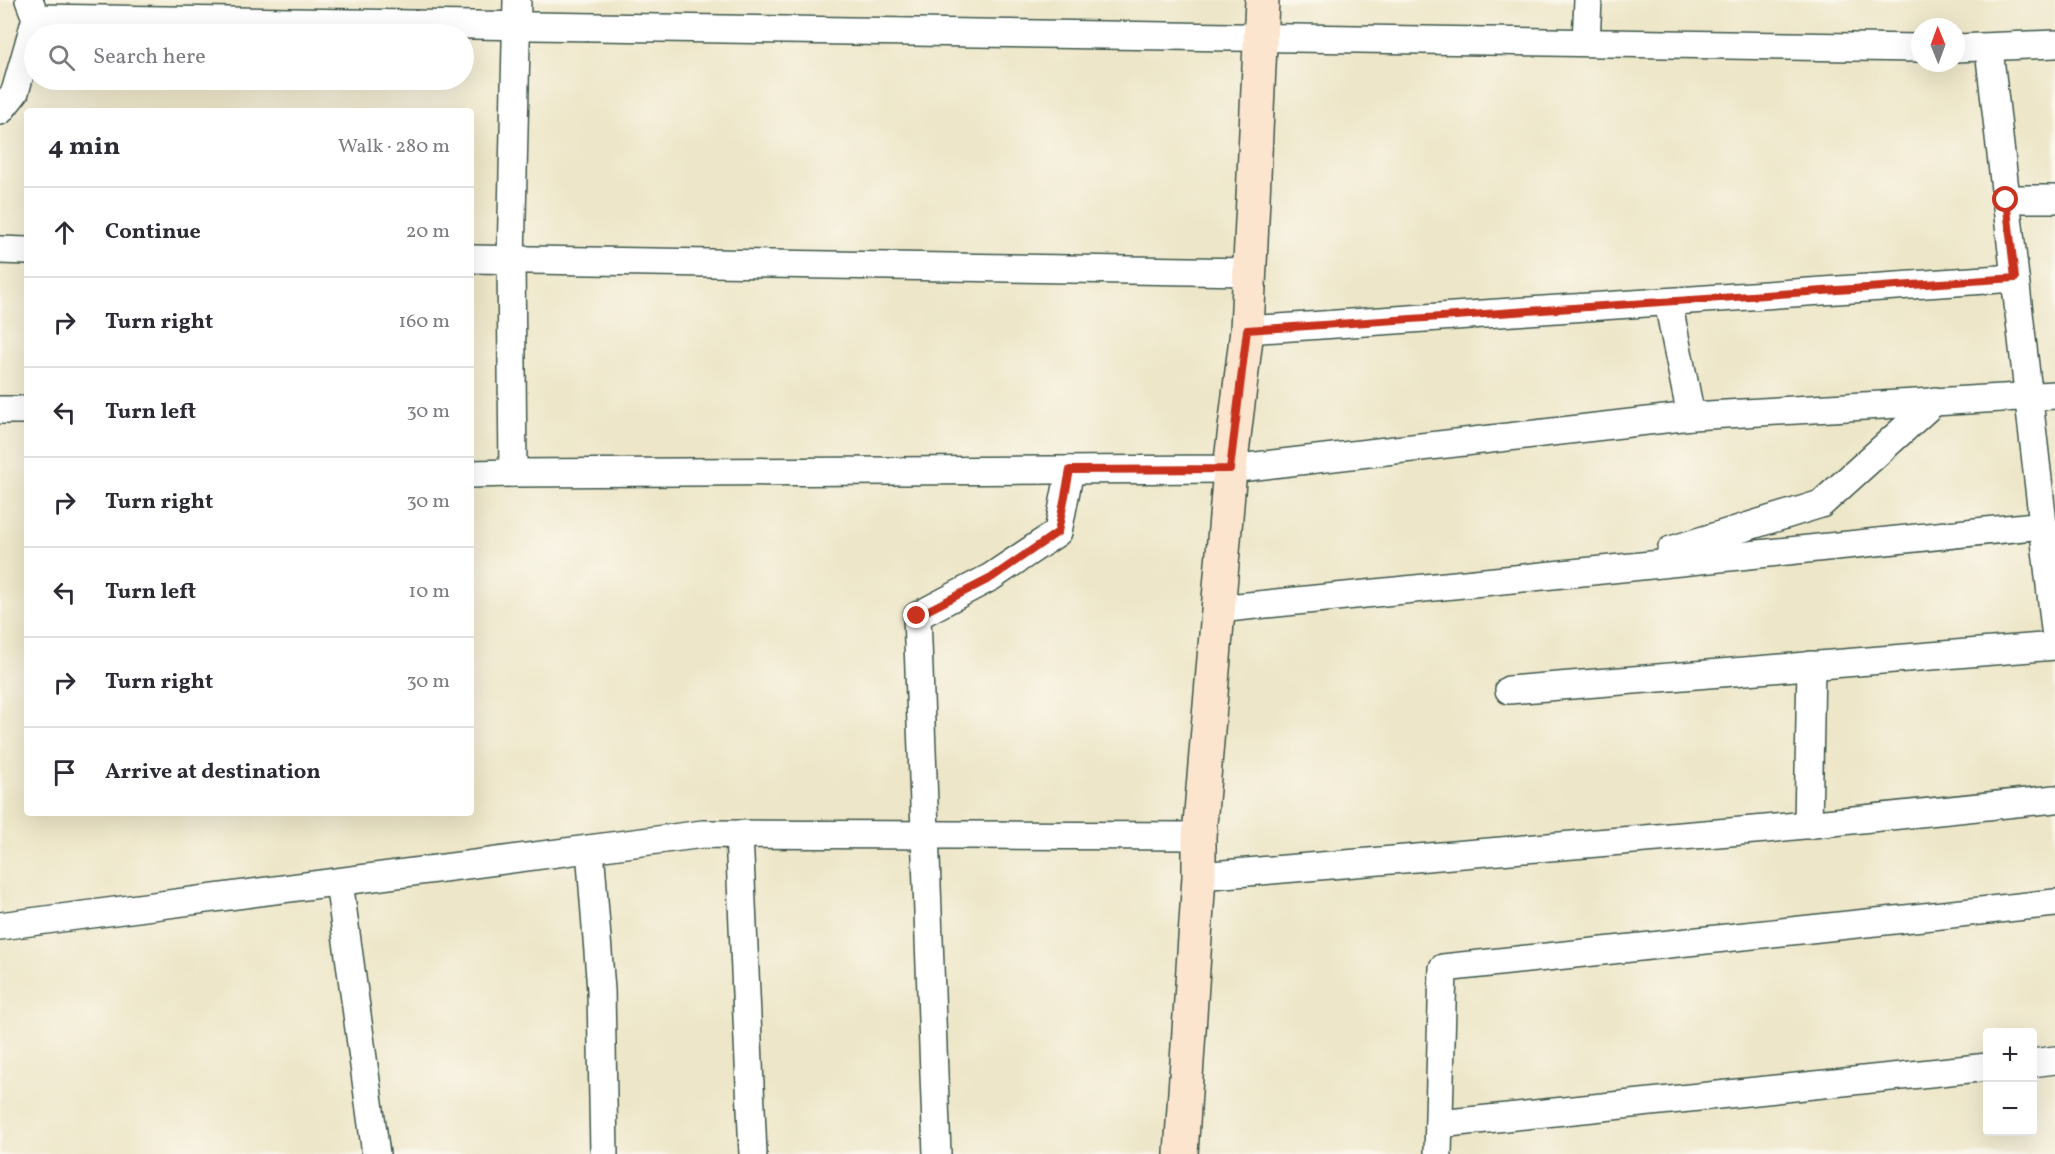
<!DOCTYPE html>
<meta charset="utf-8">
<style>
:root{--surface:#fff;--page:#f2f2f3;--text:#2b2b33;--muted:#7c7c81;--line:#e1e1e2}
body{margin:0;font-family:Vollkorn,serif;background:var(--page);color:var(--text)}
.controls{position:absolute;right:18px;bottom:18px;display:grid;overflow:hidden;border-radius:6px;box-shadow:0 6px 24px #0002}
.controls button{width:54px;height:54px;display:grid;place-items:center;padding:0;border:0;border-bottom:2px solid var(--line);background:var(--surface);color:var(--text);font:30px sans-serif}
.compass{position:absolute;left:1911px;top:18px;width:54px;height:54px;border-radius:50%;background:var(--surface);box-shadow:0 6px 24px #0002;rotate:359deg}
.stop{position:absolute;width:18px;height:18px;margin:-14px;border:4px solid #c8321e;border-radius:50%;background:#fff}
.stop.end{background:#c8321e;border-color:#fff;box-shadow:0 2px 6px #0008}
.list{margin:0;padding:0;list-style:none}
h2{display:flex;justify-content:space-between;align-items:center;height:78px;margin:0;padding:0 24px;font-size:26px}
h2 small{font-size:20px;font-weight:400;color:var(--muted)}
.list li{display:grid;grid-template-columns:39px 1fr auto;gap:18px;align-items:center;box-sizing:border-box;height:90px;padding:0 24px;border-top:2px solid var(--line)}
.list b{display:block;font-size:22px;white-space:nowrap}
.list em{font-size:20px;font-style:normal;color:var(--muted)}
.icon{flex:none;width:33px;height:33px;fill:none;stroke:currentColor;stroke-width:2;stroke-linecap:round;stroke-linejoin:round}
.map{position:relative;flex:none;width:2055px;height:1154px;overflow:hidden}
.search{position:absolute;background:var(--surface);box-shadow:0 6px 24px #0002;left:24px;top:24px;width:450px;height:66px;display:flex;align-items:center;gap:15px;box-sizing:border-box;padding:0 21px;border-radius:33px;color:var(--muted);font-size:22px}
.panel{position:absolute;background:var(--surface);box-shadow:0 6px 24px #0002;left:24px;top:108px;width:450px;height:708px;border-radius:6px}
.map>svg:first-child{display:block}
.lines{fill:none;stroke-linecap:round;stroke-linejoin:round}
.minor-casing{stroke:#3e564a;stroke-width:30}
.secondary-casing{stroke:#3e564a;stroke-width:36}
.minor{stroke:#fff;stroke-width:27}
.secondary{stroke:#fbe5cf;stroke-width:33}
.route{stroke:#c8321e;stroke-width:8}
</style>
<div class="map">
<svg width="2055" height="1154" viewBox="0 0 2055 1154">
<rect width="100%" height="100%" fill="#fbf7ec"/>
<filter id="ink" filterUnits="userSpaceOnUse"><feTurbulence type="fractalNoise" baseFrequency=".0167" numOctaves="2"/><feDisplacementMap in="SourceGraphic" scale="12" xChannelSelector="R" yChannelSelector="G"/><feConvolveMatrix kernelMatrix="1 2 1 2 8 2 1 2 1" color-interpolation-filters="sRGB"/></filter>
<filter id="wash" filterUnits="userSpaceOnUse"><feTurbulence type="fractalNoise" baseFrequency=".008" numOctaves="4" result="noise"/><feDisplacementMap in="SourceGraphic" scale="24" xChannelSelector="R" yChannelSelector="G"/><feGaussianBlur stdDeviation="1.35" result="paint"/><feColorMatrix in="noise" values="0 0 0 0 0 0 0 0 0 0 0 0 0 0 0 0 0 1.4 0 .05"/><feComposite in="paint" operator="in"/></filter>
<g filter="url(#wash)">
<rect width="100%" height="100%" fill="#ede6c8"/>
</g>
<g filter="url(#ink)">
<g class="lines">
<g class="minor-casing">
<g id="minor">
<path d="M 517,0 L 511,260 L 513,473 L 1230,469 L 1691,416 L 2055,395"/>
<path d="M 36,18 L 1920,48"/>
<path d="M 1586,41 L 1588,0"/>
<path d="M 1956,48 L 2055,44"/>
<path d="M 1989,49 L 2055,629"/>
<path d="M 0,111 L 15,92 L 36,18 L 29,0"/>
<path d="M 2006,199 L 2055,199"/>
<path d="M 0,250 L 27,251"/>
<path d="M 471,259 L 1249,272"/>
<path d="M 1668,302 L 1691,416"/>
<path d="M 1247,330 L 2015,278"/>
<path d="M 0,410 L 27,410"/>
<path d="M 471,474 L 513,473"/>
<path d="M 1671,550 L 1821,504 L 1935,401"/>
<path d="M 1218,609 L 2044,525"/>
<path d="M 1509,690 L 2055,646"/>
<path d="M 1808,825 L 1811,665"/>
<path d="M 739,834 L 753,1154"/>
<path d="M 590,849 L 601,990 L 604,1154"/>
<path d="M 1199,876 L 1766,829 L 2055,799"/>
<path d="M 339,882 L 376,1154"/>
<path d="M 0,926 L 703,834 L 1199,836"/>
<path d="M 2032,1063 L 2055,1060"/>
<path d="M 1439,1124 L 1988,1067"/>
<path d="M 937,1154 L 917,616 L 991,577 L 1058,532 L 1070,470"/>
<path d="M 1438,1154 L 1443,968 L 2055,903"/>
</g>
</g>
<g class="secondary-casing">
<path id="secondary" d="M 1181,1154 L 1199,876 L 1199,836 L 1230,469 L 1247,330 L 1262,0"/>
</g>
<use href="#minor" class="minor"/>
<use href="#secondary" class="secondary"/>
</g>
</g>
<g class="lines" filter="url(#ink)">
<path class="route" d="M 917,616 L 991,578 L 1058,532 L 1070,470 L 1230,469 L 1247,330 L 2015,278 L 2006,200"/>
</g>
</svg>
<div class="controls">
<button>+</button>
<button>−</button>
</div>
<svg class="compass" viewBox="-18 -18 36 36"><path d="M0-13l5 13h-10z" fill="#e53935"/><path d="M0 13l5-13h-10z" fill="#7c7c81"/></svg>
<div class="stop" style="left:2006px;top:200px"></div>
<div class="stop end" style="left:917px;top:616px"></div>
<div class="search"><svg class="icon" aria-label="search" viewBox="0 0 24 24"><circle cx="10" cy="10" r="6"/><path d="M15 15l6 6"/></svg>Search here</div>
<section class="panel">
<h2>4 min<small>Walk · 280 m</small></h2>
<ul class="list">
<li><svg class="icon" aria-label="ahead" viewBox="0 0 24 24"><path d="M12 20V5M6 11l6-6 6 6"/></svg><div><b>Continue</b></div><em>20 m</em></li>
<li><svg class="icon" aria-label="right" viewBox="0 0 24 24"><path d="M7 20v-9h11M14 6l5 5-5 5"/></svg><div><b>Turn right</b></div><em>160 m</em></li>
<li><svg class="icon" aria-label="left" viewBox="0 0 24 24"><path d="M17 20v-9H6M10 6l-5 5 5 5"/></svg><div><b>Turn left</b></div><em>30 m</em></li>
<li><svg class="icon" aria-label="right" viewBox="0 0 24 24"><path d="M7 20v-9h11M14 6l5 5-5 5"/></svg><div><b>Turn right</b></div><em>30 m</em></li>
<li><svg class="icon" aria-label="left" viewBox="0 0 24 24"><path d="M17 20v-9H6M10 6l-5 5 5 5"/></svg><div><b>Turn left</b></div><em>10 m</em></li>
<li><svg class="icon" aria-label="right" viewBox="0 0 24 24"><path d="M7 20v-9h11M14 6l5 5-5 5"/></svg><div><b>Turn right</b></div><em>30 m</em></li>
<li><svg class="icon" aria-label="arrive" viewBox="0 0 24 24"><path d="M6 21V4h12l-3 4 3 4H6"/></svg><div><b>Arrive at destination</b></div></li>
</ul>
</section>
</div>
